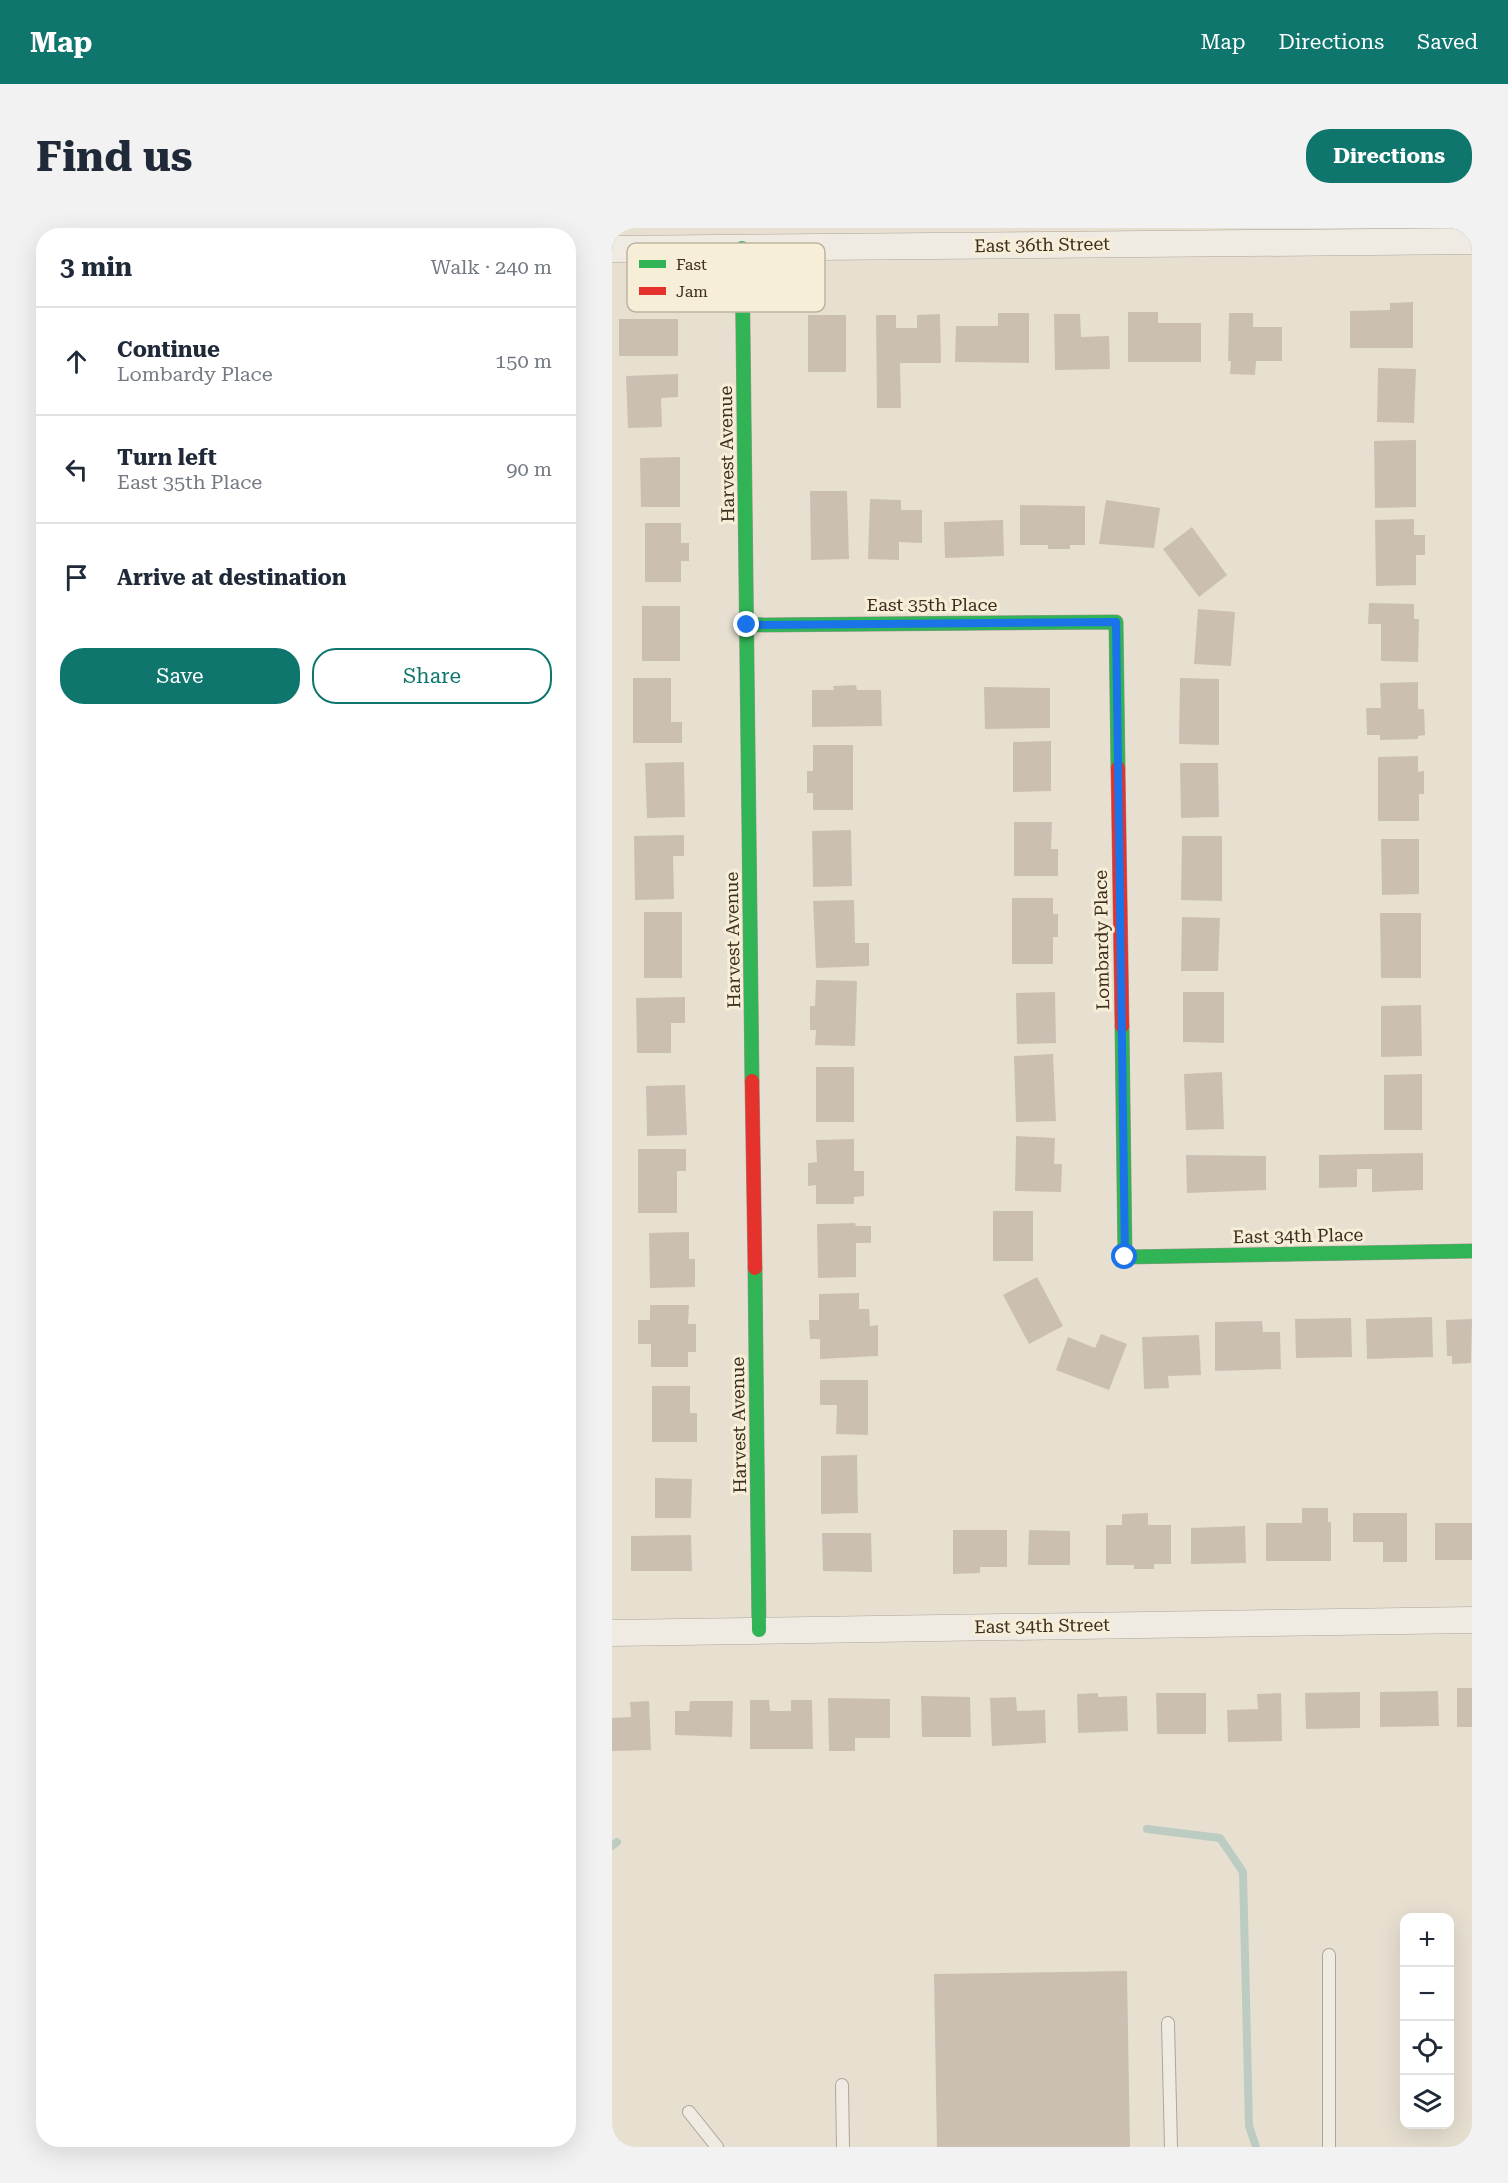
<!DOCTYPE html>
<meta charset="utf-8">
<style>
:root{--surface:#fff;--page:#f2f2f3;--text:#1f2937;--muted:#747a83;--line:#e0e1e3;--accent:#0f766e}
body{margin:0;font-family:"Roboto Serif",serif;background:var(--page);color:var(--text)}
.controls{position:absolute;right:18px;bottom:18px;display:grid;overflow:hidden;border-radius:12px;box-shadow:0 6px 24px #0002}
.controls button{width:54px;height:54px;display:grid;place-items:center;padding:0;border:0;border-bottom:2px solid var(--line);background:var(--surface);color:var(--text);font:30px sans-serif}
.stop{position:absolute;width:18px;height:18px;margin:-14px;border:4px solid #1a73e8;border-radius:50%;background:#fff}
.stop.end{background:#1a73e8;border-color:#fff;box-shadow:0 2px 6px #0008}
.list{margin:0;padding:0;list-style:none}
h2{display:flex;justify-content:space-between;align-items:center;height:78px;margin:0;padding:0 24px;font-size:26px}
h2 small{font-size:20px;font-weight:400;color:var(--muted)}
.list li{display:grid;grid-template-columns:39px 1fr auto;gap:18px;align-items:center;box-sizing:border-box;height:108px;padding:0 24px;border-top:2px solid var(--line)}
.list b{display:block;font-size:22px;white-space:nowrap}
.list p{margin:0;font-size:20px;white-space:nowrap;color:var(--muted)}
.list em{font-size:20px;font-style:normal;color:var(--muted)}
.actions{display:flex;gap:12px;padding:18px 24px}
.actions a{flex:1;padding:14px 0;border:2px solid var(--accent);border-radius:24px;text-align:center;font-size:21px;color:var(--accent)}
.actions .main{background:var(--accent);color:#fff}
.icon{flex:none;width:33px;height:33px;fill:none;stroke:currentColor;stroke-width:2;stroke-linecap:round;stroke-linejoin:round}
.map{position:relative;flex:none;width:860px;height:1919px;overflow:hidden;border-radius:24px}
header{display:flex;align-items:center;gap:36px;box-sizing:border-box;height:84px;padding:0 30px;background:var(--accent);color:#fff}
header strong{font-size:28px}
nav{display:flex;gap:33px;margin-inline-start:auto;font-size:21px}
.intro{display:flex;align-items:center;justify-content:space-between;box-sizing:border-box;height:144px;padding:0 36px}
h1{margin:0;font-size:42px}
.button{padding:15px 27px;border-radius:24px;background:var(--accent);color:#fff;font-size:21px;font-weight:700}
main{display:flex;gap:36px;padding:0 36px}
aside{flex:1;background:var(--surface);border-radius:24px;box-shadow:0 6px 24px #0002}
.map>svg:first-child{display:block}
.lines{fill:none;stroke-linecap:round;stroke-linejoin:round}
.stream{stroke:#bcccc2;stroke-width:8}
.building{fill:#cbbfb2}
.lane-casing{stroke:#ada599;stroke-width:14}
.street-casing{stroke:#ada599;stroke-width:27}
.fast-casing{stroke:#9c958a;stroke-width:15}
.jam-casing{stroke:#9c958a;stroke-width:15}
.lane{stroke:#efebe3;stroke-width:12}
.street{stroke:#efebe3;stroke-width:26}
.fast{stroke:#30b455;stroke-width:14}
.jam{stroke:#e5322d;stroke-width:14}
.route{stroke:#1a73e8;stroke-width:8}
.labels{text-anchor:middle;stroke-width:6;stroke-linejoin:round;paint-order:stroke}
.street-label{font-size:18px;fill:#3d2e20;stroke:#f7eed8}
.key{fill:#f7eed8;stroke:#bfb4a1;stroke-width:1.5}
.key-label{font-size:16px;fill:#3d2e20}
</style>
<header>
<strong>Map</strong>
<nav><a>Map</a><a>Directions</a><a>Saved</a></nav>
</header>
<div class="intro"><h1>Find us</h1><a class="button">Directions</a></div>
<main>
<aside>
<h2>3 min<small>Walk · 240 m</small></h2>
<ul class="list">
<li><svg class="icon" aria-label="ahead" viewBox="0 0 24 24"><path d="M12 20V5M6 11l6-6 6 6"/></svg><div><b>Continue</b><p>Lombardy Place</p></div><em>150 m</em></li>
<li><svg class="icon" aria-label="left" viewBox="0 0 24 24"><path d="M17 20v-9H6M10 6l-5 5 5 5"/></svg><div><b>Turn left</b><p>East 35th Place</p></div><em>90 m</em></li>
<li><svg class="icon" aria-label="arrive" viewBox="0 0 24 24"><path d="M6 21V4h12l-3 4 3 4H6"/></svg><div><b>Arrive at destination</b></div></li>
</ul>
<div class="actions"><a class="main">Save</a><a>Share</a></div>
</aside>
<div class="map">
<svg width="860" height="1919" viewBox="0 0 860 1919">
<rect width="100%" height="100%" fill="#e7e0d1"/>
<g class="lines">
<g class="stream">
<path d="M 535,1601 L 608,1610 L 631,1644 L 637,1898 L 644,1919"/>
<path d="M 0,1618 L 5,1614"/>
</g>
</g>
<g class="building">
<path d="M 801,74 L 801,120 L 738,120 L 738,83 L 778,82 L 778,75 Z"/>
<path d="M 516,84 L 546,84 L 546,95 L 589,95 L 589,134 L 516,134 Z"/>
<path d="M 386,85 L 417,85 L 417,135 L 343,134 L 344,98 L 386,98 Z"/>
<path d="M 617,85 L 641,85 L 641,99 L 670,99 L 670,133 L 644,133 L 643,147 L 618,146 L 619,133 L 616,133 Z"/>
<path d="M 328,86 L 329,135 L 288,135 L 289,180 L 265,180 L 264,87 L 284,87 L 284,100 L 305,100 L 305,87 Z"/>
<path d="M 442,86 L 468,86 L 469,109 L 497,108 L 498,141 L 443,142 Z"/>
<rect x="196" y="87" width="38" height="57"/>
<rect x="7" y="91" width="59" height="37"/>
<path d="M 766,140 L 804,141 L 802,195 L 765,194 Z"/>
<path d="M 66,146 L 66,169 L 49,170 L 50,199 L 16,200 L 14,148 Z"/>
<path d="M 804,212 L 804,279 L 763,280 L 762,213 Z"/>
<path d="M 68,229 L 68,279 L 29,279 L 28,230 Z"/>
<path d="M 198,263 L 235,263 L 237,331 L 199,332 Z"/>
<path d="M 258,271 L 289,272 L 289,282 L 310,282 L 310,315 L 287,314 L 287,332 L 256,331 Z"/>
<path d="M 494,272 L 548,280 L 542,320 L 487,316 Z"/>
<path d="M 408,277 L 473,278 L 473,317 L 458,317 L 458,321 L 436,321 L 436,317 L 408,317 Z"/>
<path d="M 802,291 L 802,307 L 813,307 L 813,327 L 804,327 L 804,357 L 764,358 L 763,292 Z"/>
<path d="M 391,292 L 392,328 L 333,330 L 332,294 Z"/>
<path d="M 33,295 L 69,295 L 69,315 L 77,315 L 77,333 L 69,333 L 69,354 L 33,354 Z"/>
<path d="M 580,299 L 615,347 L 587,369 L 551,321 Z"/>
<path d="M 757,375 L 802,376 L 802,391 L 807,391 L 806,434 L 769,433 L 769,396 L 756,396 Z"/>
<rect x="30" y="378" width="38" height="55"/>
<path d="M 586,381 L 623,384 L 619,438 L 582,436 Z"/>
<path d="M 21,450 L 59,450 L 59,494 L 70,494 L 70,515 L 21,515 Z"/>
<path d="M 568,450 L 607,451 L 607,517 L 567,516 Z"/>
<path d="M 806,454 L 806,481 L 812,481 L 813,507 L 806,508 L 806,511 L 768,512 L 768,507 L 755,507 L 754,480 L 769,480 L 768,455 Z"/>
<path d="M 244,457 L 245,462 L 269,462 L 270,498 L 200,499 L 200,462 L 222,462 L 221,458 Z"/>
<path d="M 372,459 L 438,460 L 438,500 L 373,501 Z"/>
<path d="M 439,513 L 439,563 L 401,564 L 401,514 Z"/>
<path d="M 201,517 L 241,517 L 241,582 L 201,582 L 201,565 L 195,565 L 195,543 L 201,543 Z"/>
<path d="M 806,528 L 806,544 L 812,543 L 812,566 L 807,566 L 807,593 L 766,593 L 766,529 Z"/>
<path d="M 72,534 L 73,589 L 35,590 L 33,535 Z"/>
<path d="M 568,535 L 606,535 L 607,589 L 569,590 Z"/>
<path d="M 402,594 L 440,594 L 439,621 L 446,621 L 446,648 L 402,648 Z"/>
<path d="M 239,602 L 240,658 L 201,659 L 200,603 Z"/>
<path d="M 72,607 L 72,628 L 61,628 L 62,671 L 23,672 L 22,608 Z"/>
<path d="M 570,608 L 610,608 L 610,673 L 569,672 Z"/>
<path d="M 769,611 L 807,611 L 807,666 L 770,667 Z"/>
<path d="M 400,670 L 441,670 L 441,686 L 446,686 L 446,709 L 441,709 L 441,736 L 400,736 Z"/>
<path d="M 242,672 L 243,715 L 257,715 L 257,738 L 204,740 L 201,673 Z"/>
<rect x="32" y="684" width="38" height="66"/>
<path d="M 768,685 L 809,685 L 809,750 L 769,750 Z"/>
<path d="M 570,689 L 608,690 L 606,743 L 569,743 Z"/>
<path d="M 204,752 L 245,753 L 243,818 L 203,817 L 204,802 L 198,802 L 198,778 L 203,778 Z"/>
<path d="M 443,764 L 444,815 L 405,816 L 404,765 Z"/>
<path d="M 571,764 L 612,764 L 612,815 L 571,814 Z"/>
<path d="M 73,769 L 73,795 L 59,795 L 59,825 L 25,825 L 24,770 Z"/>
<path d="M 809,777 L 810,828 L 769,829 L 769,778 Z"/>
<path d="M 441,826 L 444,893 L 404,894 L 402,828 Z"/>
<rect x="204" y="839" width="38" height="55"/>
<path d="M 610,844 L 612,901 L 574,902 L 572,846 Z"/>
<path d="M 810,846 L 810,902 L 772,902 L 772,847 Z"/>
<path d="M 73,857 L 75,907 L 35,908 L 34,858 Z"/>
<path d="M 404,908 L 443,910 L 442,936 L 450,936 L 449,964 L 403,963 Z"/>
<path d="M 242,911 L 242,943 L 252,943 L 252,968 L 242,969 L 242,976 L 204,976 L 204,957 L 196,958 L 196,935 L 205,934 L 204,912 Z"/>
<path d="M 26,921 L 74,921 L 74,943 L 65,943 L 65,985 L 26,985 Z"/>
<path d="M 811,925 L 811,962 L 760,964 L 760,941 L 745,941 L 745,959 L 707,960 L 707,927 Z"/>
<path d="M 574,927 L 654,928 L 654,962 L 575,965 Z"/>
<rect x="381" y="983" width="40" height="50"/>
<path d="M 243,995 L 244,998 L 259,998 L 259,1015 L 244,1015 L 244,1049 L 206,1050 L 205,996 Z"/>
<path d="M 77,1004 L 77,1031 L 83,1031 L 83,1059 L 38,1060 L 37,1005 Z"/>
<path d="M 425,1049 L 451,1098 L 417,1116 L 391,1067 Z"/>
<path d="M 247,1065 L 247,1081 L 257,1081 L 258,1098 L 266,1097 L 266,1128 L 208,1131 L 208,1111 L 198,1111 L 197,1092 L 207,1092 L 207,1066 Z"/>
<path d="M 38,1077 L 77,1077 L 76,1096 L 84,1096 L 84,1124 L 76,1124 L 76,1139 L 39,1139 L 39,1116 L 26,1116 L 26,1092 L 38,1092 Z"/>
<path d="M 820,1089 L 821,1129 L 755,1131 L 754,1091 Z"/>
<path d="M 739,1090 L 740,1129 L 684,1130 L 683,1091 Z"/>
<path d="M 860,1091 L 859,1135 L 840,1136 L 840,1128 L 835,1128 L 834,1092 Z"/>
<path d="M 650,1093 L 651,1104 L 668,1104 L 669,1141 L 603,1143 L 603,1094 Z"/>
<path d="M 489,1106 L 515,1116 L 497,1162 L 444,1142 L 456,1109 L 483,1120 Z"/>
<path d="M 587,1107 L 589,1147 L 556,1148 L 557,1160 L 532,1161 L 530,1109 Z"/>
<path d="M 208,1152 L 256,1152 L 256,1207 L 224,1206 L 225,1177 L 208,1177 Z"/>
<path d="M 40,1158 L 78,1158 L 78,1185 L 85,1185 L 85,1214 L 40,1214 Z"/>
<path d="M 245,1227 L 246,1285 L 209,1286 L 209,1228 Z"/>
<path d="M 43,1250 L 80,1251 L 79,1290 L 43,1290 Z"/>
<path d="M 690,1280 L 716,1280 L 716,1294 L 719,1294 L 719,1333 L 654,1333 L 654,1295 L 690,1295 Z"/>
<path d="M 536,1285 L 536,1297 L 559,1297 L 559,1336 L 542,1336 L 542,1341 L 522,1341 L 522,1337 L 494,1337 L 494,1297 L 510,1297 L 510,1286 Z"/>
<path d="M 741,1285 L 795,1285 L 795,1334 L 771,1334 L 771,1314 L 741,1314 Z"/>
<rect x="823" y="1295" width="37" height="37"/>
<path d="M 633,1298 L 634,1335 L 579,1336 L 579,1300 Z"/>
<path d="M 341,1302 L 395,1302 L 395,1339 L 368,1339 L 368,1345 L 341,1346 Z"/>
<path d="M 417,1302 L 458,1303 L 458,1337 L 416,1337 Z"/>
<path d="M 210,1305 L 259,1305 L 260,1344 L 211,1343 Z"/>
<path d="M 79,1307 L 80,1343 L 19,1343 L 19,1308 Z"/>
<rect x="845" y="1460" width="15" height="39"/>
<path d="M 826,1463 L 827,1498 L 768,1499 L 768,1464 Z"/>
<path d="M 748,1464 L 748,1500 L 694,1501 L 693,1465 Z"/>
<path d="M 486,1465 L 486,1469 L 515,1468 L 516,1503 L 466,1505 L 465,1466 Z"/>
<path d="M 544,1465 L 594,1465 L 594,1506 L 545,1506 Z"/>
<path d="M 669,1465 L 670,1513 L 616,1514 L 615,1482 L 646,1481 L 645,1466 Z"/>
<path d="M 309,1468 L 358,1469 L 359,1509 L 310,1509 Z"/>
<path d="M 404,1469 L 405,1483 L 433,1482 L 434,1515 L 380,1518 L 378,1470 Z"/>
<path d="M 216,1470 L 278,1471 L 278,1510 L 243,1510 L 243,1523 L 217,1523 Z"/>
<path d="M 138,1472 L 157,1472 L 158,1483 L 179,1483 L 179,1472 L 200,1472 L 201,1521 L 138,1521 Z"/>
<path d="M 37,1473 L 39,1522 L 0,1523 L 0,1490 L 19,1489 L 18,1474 Z"/>
<path d="M 78,1473 L 121,1473 L 120,1509 L 63,1507 L 63,1483 L 77,1483 Z"/>
<path d="M 515,1743 L 518,1919 L 325,1919 L 322,1746 Z"/>
</g>
<g class="lines">
<g class="lane-casing">
<g id="lane">
<path d="M 717,1727 L 717,1919"/>
<path d="M 556,1795 L 559,1919"/>
<path d="M 230,1857 L 231,1919"/>
<path d="M 77,1884 L 105,1919"/>
</g>
</g>
<g class="street-casing">
<g id="street">
<path d="M 0,21 L 860,13"/>
<path d="M 0,1405 L 860,1392"/>
</g>
</g>
<g class="fast-casing">
<g id="fast">
<path d="M 130,20 L 140,853"/>
<path d="M 135,397 L 504,394 L 506,540"/>
<path d="M 510,798 L 513,1029 L 860,1023"/>
<path d="M 143,1040 L 147,1402"/>
</g>
</g>
<g class="jam-casing">
<g id="jam">
<path d="M 506,540 L 510,798"/>
<path d="M 140,853 L 143,1040"/>
</g>
</g>
<use href="#lane" class="lane"/>
<use href="#street" class="street"/>
<use href="#fast" class="fast"/>
<use href="#jam" class="jam"/>
</g>
<g class="lines">
<path class="route" d="M 135,397 L 504,394 L 513,1029"/>
</g>
<g class="labels">
<g class="street-label">
<text transform="translate(430 17) rotate(-1)" y="6">East 36th Street</text>
<text transform="translate(115 226) rotate(-91)" y="6">Harvest Avenue</text>
<text x="320" y="383">East 35th Place</text>
<text transform="translate(121 712) rotate(-91)" y="6">Harvest Avenue</text>
<text transform="translate(490 712) rotate(-91)" y="6">Lombardy Place</text>
<text transform="translate(686 1008) rotate(-1)" y="6">East 34th Place</text>
<text transform="translate(127 1197) rotate(-91)" y="6">Harvest Avenue</text>
<text transform="translate(430 1398) rotate(-1)" y="6">East 34th Street</text>
</g>
</g>
<rect x="15" y="15" width="198" height="69" rx="9" class="key"/>
<rect x="27" y="32" width="27" height="8" fill="#30b455"/>
<rect x="27" y="59" width="27" height="8" fill="#e5322d"/>
<g class="key-label">
<text x="64" y="42">Fast</text>
<text x="64" y="69">Jam</text>
</g>
</svg>
<div class="controls">
<button>+</button>
<button>−</button>
<button><svg class="icon" aria-label="locate" viewBox="0 0 24 24"><circle cx="12" cy="12" r="6"/><path d="M12 2v4M12 18v4M2 12h4M18 12h4"/></svg></button>
<button><svg class="icon" aria-label="layers" viewBox="0 0 24 24"><path d="M12 4l9 5-9 5-9-5zM3 14l9 5 9-5"/></svg></button>
</div>
<div class="stop" style="left:513px;top:1029px"></div>
<div class="stop end" style="left:135px;top:397px"></div>
</div>
</main>
